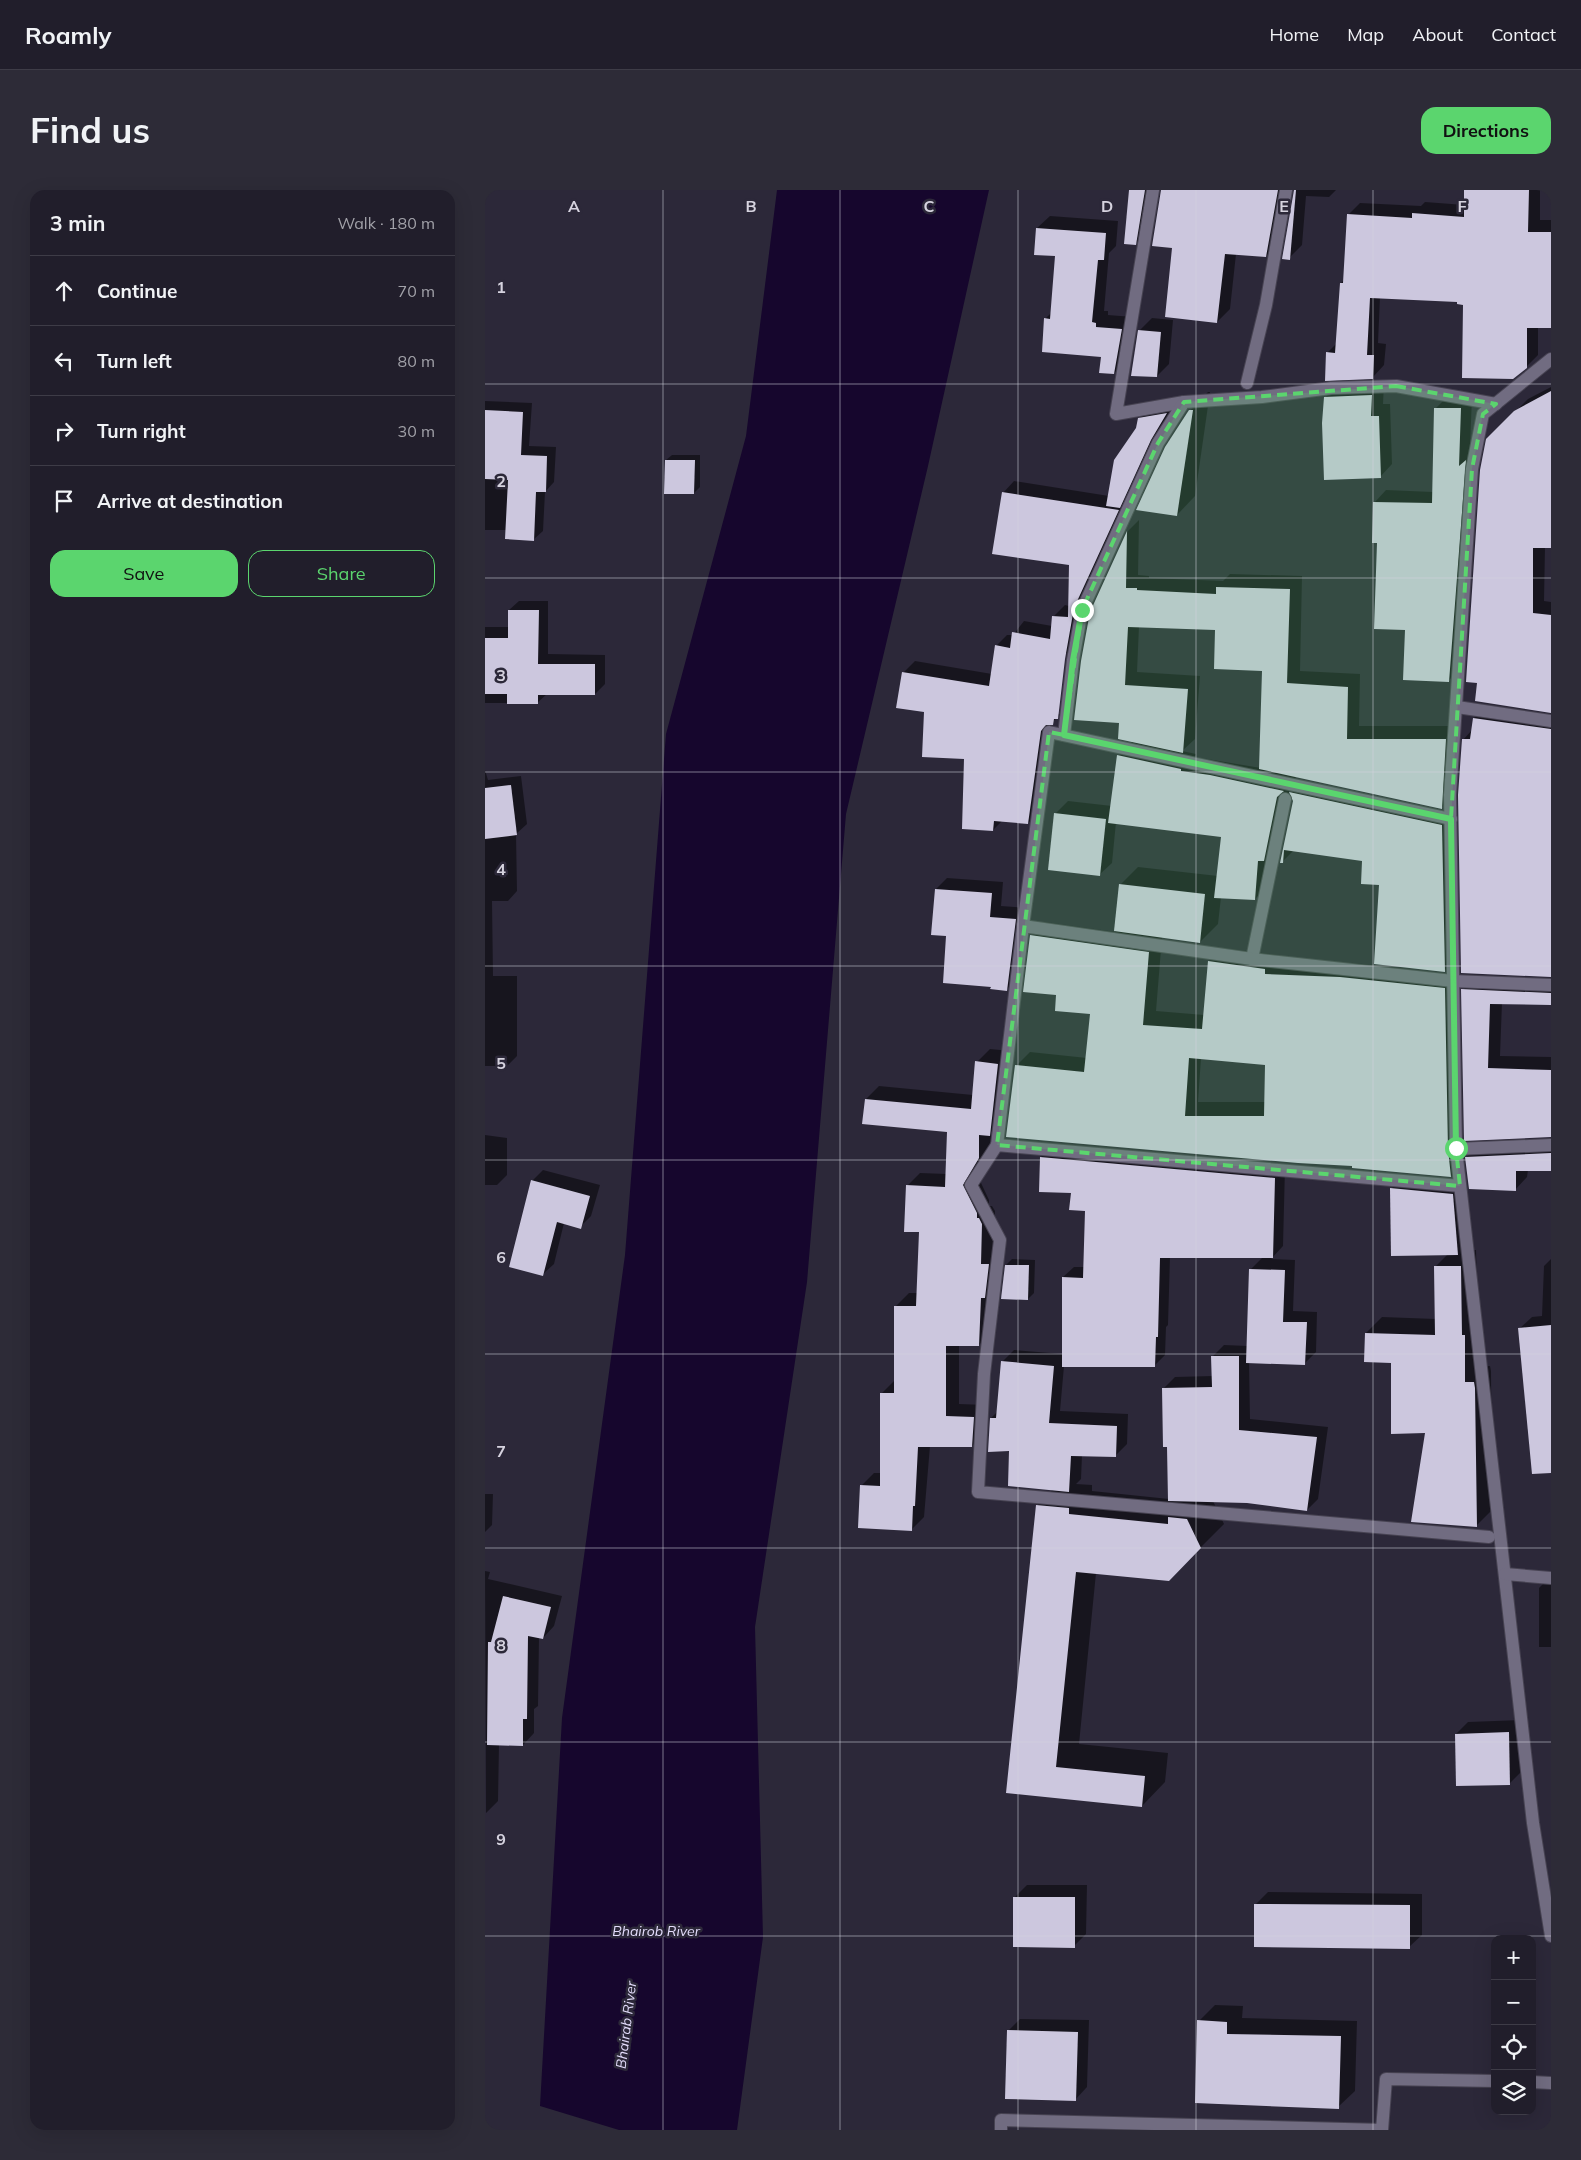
<!DOCTYPE html>
<meta charset="utf-8">
<style>
:root{--surface:#211e2b;--page:#2d2b37;--text:#f1f3f6;--muted:#a2a2a9;--line:#3e3c47;--accent:#5bd56e}
body{margin:0;font-family:Mulish,sans-serif;background:var(--page);color:var(--text)}
.controls{position:absolute;right:15px;bottom:15px;display:grid;overflow:hidden;border-radius:10px;box-shadow:0 5px 20px #0002}
.controls button{width:45px;height:45px;display:grid;place-items:center;padding:0;border:0;border-bottom:1px solid var(--line);background:var(--surface);color:var(--text);font:25px sans-serif}
.stop{position:absolute;width:15px;height:15px;margin:-11px;border:4px solid #5bd56e;border-radius:50%;background:#fff}
.stop.end{background:#5bd56e;border-color:#fff;box-shadow:0 1px 5px #0008}
.list{margin:0;padding:0;list-style:none}
h2{display:flex;justify-content:space-between;align-items:center;height:65px;margin:0;padding:0 20px;font-size:21px}
h2 small{font-size:16px;font-weight:400;color:var(--muted)}
.list li{display:grid;grid-template-columns:32px 1fr auto;gap:15px;align-items:center;box-sizing:border-box;height:70px;padding:0 20px;border-top:1px solid var(--line)}
.list b{display:block;font-size:19px;white-space:nowrap}
.list em{font-size:16px;font-style:normal;color:var(--muted)}
.actions{display:flex;gap:10px;padding:15px 20px}
.actions a{flex:1;padding:11px 0;border:1px solid var(--accent);border-radius:15px;text-align:center;font-size:18px;color:var(--accent)}
.actions .main{background:var(--accent);color:#111}
.icon{flex:none;width:28px;height:28px;fill:none;stroke:currentColor;stroke-width:2;stroke-linecap:round;stroke-linejoin:round}
.map{position:relative;flex:none;width:1066px;height:1940px;overflow:hidden;border-radius:15px}
header{display:flex;align-items:center;gap:30px;box-sizing:border-box;height:70px;padding:0 25px;background:var(--surface);border-bottom:1px solid var(--line)}
header strong{font-size:24px}
nav{display:flex;gap:28px;margin-inline-start:auto;font-size:18px}
.intro{display:flex;align-items:center;justify-content:space-between;box-sizing:border-box;height:120px;padding:0 30px}
h1{margin:0;font-size:35px}
.button{padding:12px 22px;border-radius:15px;background:var(--accent);color:#111;font-size:18px;font-weight:700}
main{display:flex;gap:30px;padding:0 30px}
aside{flex:1;background:var(--surface);border-radius:15px;box-shadow:0 5px 20px #0002}
.map>svg:first-child{display:block}
.water{fill:#16062d}
.shadow{fill:#0007;fill-rule:evenodd}
.building{fill:#ccc7de;fill-rule:evenodd}
.lines{fill:none;stroke-linecap:round;stroke-linejoin:round}
.street-casing{stroke:#474352;stroke-width:14}
.street{stroke:#716c81;stroke-width:12}
.route{stroke:#5bd56e;stroke-width:6}
.marked{fill:#5bd56e;fill-opacity:0.2;stroke:#5bd56e;stroke-width:4;stroke-dasharray:10 6;stroke-linejoin:round}
.grid{fill:none;stroke:#d6d3df;stroke-width:1;stroke-opacity:0.55}
.labels{text-anchor:middle;stroke-width:5;stroke-linejoin:round;paint-order:stroke}
.water-label{font-size:14px;font-style:italic;fill:#e3dcfb;stroke:#2c2839}
.grid-label{font-size:16px;text-anchor:middle;font-weight:bold;fill:#d6d3df;stroke:#2c2839;stroke-width:5;stroke-linejoin:round;paint-order:stroke}
</style>
<header>
<strong>Roamly</strong>
<nav><a>Home</a><a>Map</a><a>About</a><a>Contact</a></nav>
</header>
<div class="intro"><h1>Find us</h1><a class="button">Directions</a></div>
<main>
<aside>
<h2>3 min<small>Walk · 180 m</small></h2>
<ul class="list">
<li><svg class="icon" aria-label="ahead" viewBox="0 0 24 24"><path d="M12 20V5M6 11l6-6 6 6"/></svg><div><b>Continue</b></div><em>70 m</em></li>
<li><svg class="icon" aria-label="left" viewBox="0 0 24 24"><path d="M17 20v-9H6M10 6l-5 5 5 5"/></svg><div><b>Turn left</b></div><em>80 m</em></li>
<li><svg class="icon" aria-label="right" viewBox="0 0 24 24"><path d="M7 20v-9h11M14 6l5 5-5 5"/></svg><div><b>Turn right</b></div><em>30 m</em></li>
<li><svg class="icon" aria-label="arrive" viewBox="0 0 24 24"><path d="M6 21V4h12l-3 4 3 4H6"/></svg><div><b>Arrive at destination</b></div></li>
</ul>
<div class="actions"><a class="main">Save</a><a>Share</a></div>
</aside>
<div class="map">
<svg width="1066" height="1940" viewBox="0 0 1066 1940">
<rect width="100%" height="100%" fill="#2c2839"/>
<path class="water" d="M 292,0 L 504,0 L 443,276 L 361,624 L 322,1092 L 270,1437 L 278,1747 L 252,1940 L 134,1940 L 55,1916 L 77,1528 L 140,1065 L 181,544 L 261,246 Z"/>
<g class="shadow">
<path d="M 645,0 L 670,0 L 663,41 L 650,54 Z"/>
<path d="M 677,0 L 804,0 L 794,53 L 781,66 L 751,64 L 745,119 L 732,132 L 689,57 Z"/>
<path d="M 810,0 L 851,0 L 844,7 L 821,6 L 817,55 L 804,68 Z"/>
<path d="M 980,0 L 1055,0 L 1055,30 L 1066,30 L 1066,137 L 1053,137 L 1053,165 L 1041,177 L 979,113 L 973,111 L 895,107 L 893,153 L 901,154 L 899,175 L 888,187 L 842,163 L 852,153 L 856,93 L 859,90 L 863,25 L 875,13 L 936,16 L 940,12 L 980,15 Z"/>
<path d="M 565,26 L 633,31 L 631,56 L 624,63 L 619,121 L 623,121 L 623,125 L 648,127 L 641,171 L 629,183 L 617,166 L 560,129 L 566,123 L 571,65 L 552,38 Z"/>
<path d="M 667,128 L 688,130 L 684,174 L 672,186 L 654,141 Z"/>
<path d="M 899,193 L 898,214 L 905,214 L 907,274 L 895,287 L 840,208 L 852,195 Z"/>
<path d="M 1066,197 L 1066,357 L 1060,357 L 1059,411 L 1066,412 L 1066,522 L 1002,250 L 1043,209 Z"/>
<path d="M 723,202 L 725,202 L 710,306 L 692,325 L 705,221 Z"/>
<path d="M 699,206 L 600,406 L 579,522 L 566,533 L 554,622 L 543,633 L 517,631 L 508,640 L 481,567 L 441,521 L 418,483 L 430,471 L 507,484 L 511,456 L 522,445 L 528,445 L 539,431 L 567,436 L 568,427 L 580,415 L 584,416 L 585,374 L 518,303 L 529,291 L 624,306 L 652,238 L 654,229 L 672,211 ZM 579,463 L 582,463 L 575,524 L 572,524 Z"/>
<path d="M 963,206 L 987,207 L 976,479 L 964,490 L 921,439 L 893,352 L 890,312 L 901,300 L 948,302 L 951,218 Z"/>
<path d="M 0,211 L 47,213 L 44,256 L 71,257 L 69,292 L 60,302 L 58,341 L 48,350 L 21,340 L 0,340 Z"/>
<path d="M 187,265 L 215,265 L 215,297 L 209,303 L 181,270 Z"/>
<path d="M 654,330 L 653,385 L 664,386 L 664,388 L 738,391 L 745,384 L 817,386 L 815,481 L 875,484 L 874,536 L 973,536 L 969,605 L 957,617 L 812,586 L 806,592 L 785,694 L 770,709 L 736,707 L 733,734 L 715,752 L 677,747 L 671,821 L 719,825 L 724,771 L 738,758 L 793,765 L 793,771 L 869,773 L 974,785 L 976,945 L 979,972 L 966,986 L 868,975 L 813,972 L 531,876 L 545,862 L 602,868 L 606,823 L 546,746 L 560,732 L 630,742 L 635,695 L 653,677 L 733,686 L 737,646 L 631,632 L 627,673 L 614,685 L 570,624 L 583,611 L 627,616 L 633,566 L 648,551 L 635,531 L 606,423 L 643,341 ZM 654,436 L 731,439 L 778,480 L 776,578 L 710,567 L 711,564 L 697,561 L 710,549 L 715,486 L 652,482 ZM 716,868 L 782,874 L 781,912 L 713,912 Z"/>
<path d="M 34,411 L 63,411 L 63,464 L 120,465 L 120,494 L 110,504 L 62,504 L 52,513 L 0,513 L 0,437 L 24,437 L 24,420 Z"/>
<path d="M 1001,516 L 1066,526 L 1066,786 L 978,550 L 987,540 L 989,528 Z"/>
<path d="M 0,580 L 3,590 L 36,586 L 42,634 L 31,644 L 32,701 L 23,711 L 7,711 L 8,786 L 32,786 L 32,866 L 22,876 L 0,876 Z"/>
<path d="M 818,591 L 969,623 L 972,768 L 959,781 L 878,670 L 809,660 L 797,672 L 809,610 L 806,603 Z"/>
<path d="M 462,688 L 518,692 L 516,716 L 541,718 L 533,788 L 522,799 L 507,796 L 463,745 L 451,699 Z"/>
<path d="M 990,788 L 1066,791 L 1066,814 L 1017,813 L 1015,866 L 1066,867 L 1066,946 L 980,949 L 978,800 Z"/>
<path d="M 505,859 L 526,861 L 517,931 L 506,942 L 506,954 L 490,980 L 504,1010 L 504,1016 L 507,1016 L 510,1021 L 507,1142 L 494,1155 L 474,1155 L 474,1214 L 501,1215 L 500,1243 L 487,1256 L 445,1256 L 439,1327 L 426,1340 L 376,1296 L 389,1283 L 397,1283 L 397,1203 L 410,1190 L 411,1116 L 424,1103 L 433,1103 L 435,1041 L 422,996 L 435,983 L 462,984 L 463,941 L 381,909 L 394,896 L 488,905 L 492,872 Z"/>
<path d="M 0,945 L 22,948 L 22,985 L 12,995 L 0,995 Z"/>
<path d="M 1066,952 L 1066,980 L 1043,980 L 1042,987 L 1030,1000 L 981,967 L 994,955 Z"/>
<path d="M 567,957 L 800,977 L 798,1056 L 786,1069 L 810,1070 L 808,1121 L 832,1122 L 831,1162 L 820,1173 L 764,1171 L 765,1229 L 843,1237 L 833,1309 L 822,1320 L 762,1312 L 728,1311 L 739,1334 L 683,1390 L 611,1383 L 594,1554 L 683,1563 L 680,1592 L 657,1616 L 522,1602 L 552,1316 L 568,1299 L 525,1259 L 506,1228 L 513,1221 L 517,1172 L 529,1160 L 578,1164 L 578,1087 L 589,1077 L 599,1077 L 601,1020 L 556,967 ZM 685,1067 L 778,1067 L 765,1080 L 763,1156 L 739,1155 L 728,1166 L 728,1186 L 690,1187 L 679,1198 L 684,1255 L 684,1309 L 607,1301 L 607,1295 L 591,1294 L 596,1289 L 597,1265 L 630,1266 L 642,1254 L 643,1224 L 575,1221 L 579,1176 L 669,1176 L 680,1165 L 681,1137 L 683,1135 Z"/>
<path d="M 58,980 L 115,995 L 106,1026 L 95,1037 L 79,1033 L 69,1074 L 58,1084 L 47,991 Z"/>
<path d="M 919,986 L 980,992 L 984,1052 L 976,1060 L 991,1060 L 993,1129 L 996,1176 L 1005,1176 L 1006,1181 L 1007,1320 L 991,1336 L 907,1172 L 881,1143 L 897,1127 L 951,1129 L 950,1077 L 963,1064 L 907,998 Z"/>
<path d="M 527,1069 L 550,1070 L 549,1103 L 543,1109 L 521,1075 Z"/>
<path d="M 1066,1069 L 1066,1234 L 1034,1139 L 1047,1127 L 1057,1126 L 1059,1076 Z"/>
<path d="M 0,1304 L 8,1304 L 7,1335 L 0,1342 Z"/>
<path d="M 0,1381 L 5,1382 L 3,1389 L 77,1406 L 69,1436 L 58,1448 L 54,1447 L 53,1516 L 49,1519 L 49,1543 L 38,1555 L 14,1554 L 13,1611 L 1,1623 Z"/>
<path d="M 1066,1386 L 1066,1457 L 1054,1457 L 1054,1398 Z"/>
<path d="M 1036,1530 L 1037,1581 L 1024,1594 L 971,1544 L 983,1532 Z"/>
<path d="M 542,1695 L 602,1695 L 601,1744 L 589,1756 L 529,1708 Z"/>
<path d="M 783,1702 L 937,1704 L 937,1745 L 924,1757 L 770,1715 Z"/>
<path d="M 730,1815 L 758,1816 L 757,1828 L 872,1831 L 870,1901 L 853,1917 L 714,1831 Z"/>
<path d="M 535,1829 L 604,1830 L 602,1897 L 590,1910 L 523,1841 Z"/>
</g>
<g class="building">
<path d="M 644,0 L 660,0 L 651,55 L 639,54 Z"/>
<path d="M 676,0 L 793,0 L 781,67 L 740,64 L 732,133 L 680,127 L 687,58 L 667,56 Z"/>
<path d="M 809,0 L 811,0 L 805,70 L 797,69 Z"/>
<path d="M 979,0 L 1044,0 L 1043,42 L 1066,42 L 1066,138 L 1042,138 L 1042,178 L 1028,189 L 977,188 L 978,115 L 972,114 L 972,112 L 885,108 L 882,165 L 889,165 L 888,189 L 840,191 L 841,162 L 850,163 L 855,93 L 858,93 L 862,24 L 927,28 L 927,23 L 979,27 Z"/>
<path d="M 551,38 L 621,43 L 619,70 L 613,70 L 607,132 L 611,133 L 611,137 L 637,139 L 629,184 L 614,183 L 616,167 L 557,162 L 559,128 L 565,129 L 570,66 L 549,65 Z"/>
<path d="M 653,140 L 676,142 L 672,187 L 646,186 Z"/>
<path d="M 1066,201 L 1066,358 L 1048,358 L 1048,423 L 1066,425 L 1066,523 L 990,511 L 992,493 L 981,492 L 995,280 L 1001,249 L 1029,221 Z"/>
<path d="M 887,205 L 886,226 L 894,226 L 896,288 L 839,290 L 837,233 L 839,207 Z"/>
<path d="M 949,218 L 976,218 L 974,276 L 981,270 L 964,492 L 918,490 L 920,440 L 889,439 L 892,353 L 887,353 L 888,312 L 947,313 Z"/>
<path d="M 0,220 L 38,222 L 36,265 L 62,266 L 61,302 L 51,302 L 49,351 L 20,349 L 23,290 L 0,289 Z"/>
<path d="M 704,220 L 708,220 L 692,326 L 651,320 L 680,257 Z"/>
<path d="M 682,223 L 666,250 L 635,318 L 621,316 L 629,270 L 651,238 L 653,228 Z"/>
<path d="M 180,270 L 210,270 L 209,304 L 179,304 Z"/>
<path d="M 517,302 L 634,320 L 589,418 L 580,469 L 573,529 L 569,529 L 568,535 L 561,535 L 556,541 L 543,634 L 509,631 L 508,641 L 477,639 L 479,569 L 437,567 L 439,522 L 411,518 L 417,482 L 504,496 L 510,455 L 525,458 L 527,442 L 565,449 L 567,426 L 583,427 L 584,375 L 507,364 Z"/>
<path d="M 642,341 L 641,398 L 652,398 L 652,400 L 731,404 L 731,397 L 805,399 L 802,493 L 863,497 L 862,549 L 961,549 L 957,619 L 774,579 L 777,481 L 729,479 L 730,440 L 643,437 L 640,495 L 703,499 L 698,563 L 633,549 L 634,533 L 589,530 L 596,471 L 605,422 Z"/>
<path d="M 23,420 L 54,420 L 53,474 L 110,474 L 110,505 L 53,505 L 53,514 L 22,514 L 22,504 L 0,504 L 0,448 L 23,448 Z"/>
<path d="M 988,528 L 1066,539 L 1066,787 L 976,783 L 973,605 L 977,549 L 985,549 Z"/>
<path d="M 632,565 L 696,579 L 696,581 L 725,585 L 799,601 L 792,607 L 779,671 L 773,671 L 770,710 L 729,708 L 736,647 L 623,633 Z"/>
<path d="M 26,595 L 32,645 L 0,649 L 0,598 Z"/>
<path d="M 804,602 L 957,635 L 960,782 L 889,774 L 894,695 L 876,694 L 877,671 L 799,660 L 798,673 L 795,673 L 808,611 Z"/>
<path d="M 569,623 L 621,629 L 615,686 L 563,680 Z"/>
<path d="M 634,694 L 720,704 L 715,753 L 629,741 Z"/>
<path d="M 450,699 L 507,703 L 505,727 L 531,729 L 522,801 L 505,799 L 506,797 L 458,793 L 461,746 L 446,745 Z"/>
<path d="M 545,745 L 664,762 L 658,835 L 717,839 L 723,771 L 780,779 L 780,784 L 855,787 L 960,798 L 963,959 L 966,987 L 867,978 L 867,976 L 813,973 L 521,947 L 530,875 L 599,882 L 605,824 L 570,821 L 571,805 L 538,802 ZM 704,868 L 780,875 L 779,926 L 700,926 Z"/>
<path d="M 976,799 L 1066,803 L 1066,815 L 1005,814 L 1003,878 L 1066,880 L 1066,947 L 979,951 Z"/>
<path d="M 490,871 L 513,874 L 505,946 L 494,945 L 494,968 L 478,995 L 492,1023 L 492,1028 L 494,1028 L 497,1034 L 496,1074 L 504,1074 L 500,1108 L 496,1108 L 494,1156 L 461,1156 L 461,1226 L 489,1227 L 487,1257 L 433,1257 L 430,1316 L 428,1316 L 427,1341 L 373,1338 L 375,1295 L 395,1296 L 395,1203 L 409,1203 L 409,1116 L 431,1116 L 434,1042 L 419,1042 L 421,995 L 460,997 L 462,942 L 377,934 L 380,909 L 486,919 Z"/>
<path d="M 1066,963 L 1066,981 L 1031,981 L 1031,1001 L 984,999 L 980,967 Z"/>
<path d="M 555,967 L 790,988 L 788,1068 L 675,1068 L 673,1147 L 671,1147 L 670,1177 L 577,1177 L 577,1087 L 598,1088 L 600,1021 L 584,1020 L 586,1003 L 554,1002 Z"/>
<path d="M 46,990 L 105,1006 L 96,1039 L 72,1032 L 58,1086 L 24,1077 Z"/>
<path d="M 905,998 L 968,1004 L 973,1065 L 906,1066 Z"/>
<path d="M 520,1075 L 544,1075 L 543,1110 L 516,1109 Z"/>
<path d="M 949,1076 L 976,1076 L 977,1145 L 980,1145 L 980,1192 L 989,1192 L 990,1198 L 992,1337 L 926,1332 L 940,1243 L 906,1244 L 906,1173 L 879,1172 L 880,1143 L 950,1145 Z"/>
<path d="M 764,1079 L 800,1080 L 798,1132 L 822,1132 L 820,1175 L 761,1173 Z"/>
<path d="M 1066,1135 L 1066,1283 L 1047,1284 L 1033,1138 Z"/>
<path d="M 726,1166 L 754,1166 L 754,1240 L 832,1247 L 822,1321 L 762,1313 L 683,1311 L 682,1257 L 678,1257 L 677,1198 L 727,1197 Z"/>
<path d="M 516,1171 L 569,1176 L 564,1233 L 632,1236 L 631,1267 L 586,1266 L 584,1302 L 523,1296 L 524,1261 L 503,1262 L 505,1228 L 511,1228 Z"/>
<path d="M 551,1315 L 584,1318 L 584,1324 L 683,1334 L 683,1327 L 702,1329 L 716,1358 L 684,1391 L 591,1382 L 571,1577 L 660,1586 L 657,1617 L 521,1603 Z"/>
<path d="M 18,1406 L 66,1417 L 58,1449 L 43,1446 L 42,1529 L 38,1529 L 38,1556 L 2,1555 L 3,1452 L 6,1452 Z"/>
<path d="M 1024,1542 L 1025,1595 L 971,1596 L 970,1544 Z"/>
<path d="M 528,1707 L 590,1707 L 590,1758 L 528,1757 Z"/>
<path d="M 769,1714 L 925,1715 L 925,1759 L 769,1757 Z"/>
<path d="M 712,1830 L 742,1832 L 742,1844 L 856,1846 L 854,1919 L 710,1913 Z"/>
<path d="M 522,1840 L 593,1842 L 591,1911 L 520,1909 Z"/>
</g>
<g class="lines">
<g class="street-casing">
<g id="street">
<path d="M 668,0 L 631,224 L 699,212"/>
<path d="M 1066,169 L 998,224 L 987,279 L 965,605 L 971,959 L 1048,1633 L 1066,1746"/>
<path d="M 762,193 L 781,115 L 801,0"/>
<path d="M 972,517 L 1066,531"/>
<path d="M 579,545 L 588,470 L 597,420 L 673,253 L 699,212 L 777,207 L 846,198 L 911,196 L 1011,214"/>
<path d="M 538,736 L 564,542 L 966,629"/>
<path d="M 767,769 L 800,609"/>
<path d="M 512,955 L 538,736 L 767,769 L 968,791 L 1066,795"/>
<path d="M 971,959 L 1066,955"/>
<path d="M 975,996 L 512,955 L 486,995 L 515,1050 L 499,1184 L 493,1302 L 1004,1347"/>
<path d="M 1020,1384 L 1066,1388"/>
<path d="M 1047,1892 L 1066,1893"/>
<path d="M 516,1940 L 516,1930 L 897,1940 L 901,1889 L 1010,1891"/>
</g>
</g>
<use href="#street" class="street"/>
</g>
<g class="lines">
<path class="route" d="M 597,420 L 588,470 L 579,545 L 966,629 L 971,958"/>
</g>
<path class="marked" d="M 911,196 L 1011,214 L 998,224 L 987,279 L 966,629 L 971,959 L 975,996 L 512,955 L 564,542 L 579,545 L 597,420 L 673,253 L 699,212 Z"/>
<path class="grid" d="M 178,0 L 178,1940M 355,0 L 355,1940M 533,0 L 533,1940M 711,0 L 711,1940M 888,0 L 888,1940M 0,194 L 1066,194M 0,388 L 1066,388M 0,582 L 1066,582M 0,776 L 1066,776M 0,970 L 1066,970M 0,1164 L 1066,1164M 0,1358 L 1066,1358M 0,1552 L 1066,1552M 0,1746 L 1066,1746"/>
<g class="labels">
<g class="water-label">
<text x="171" y="1746">Bhairob River</text>
<text transform="translate(141 1835) rotate(-83)" y="5">Bhairab River</text>
</g>
</g>
<g class="grid-label">
<text x="89" y="22">A</text>
<text x="266" y="22">B</text>
<text x="444" y="22">C</text>
<text x="622" y="22">D</text>
<text x="799" y="22">E</text>
<text x="977" y="22">F</text>
<text x="16" y="103">1</text>
<text x="16" y="297">2</text>
<text x="16" y="491">3</text>
<text x="16" y="685">4</text>
<text x="16" y="879">5</text>
<text x="16" y="1073">6</text>
<text x="16" y="1267">7</text>
<text x="16" y="1461">8</text>
<text x="16" y="1655">9</text>
</g>
</svg>
<div class="controls">
<button>+</button>
<button>−</button>
<button><svg class="icon" aria-label="locate" viewBox="0 0 24 24"><circle cx="12" cy="12" r="6"/><path d="M12 2v4M12 18v4M2 12h4M18 12h4"/></svg></button>
<button><svg class="icon" aria-label="layers" viewBox="0 0 24 24"><path d="M12 4l9 5-9 5-9-5zM3 14l9 5 9-5"/></svg></button>
</div>
<div class="stop" style="left:971px;top:958px"></div>
<div class="stop end" style="left:597px;top:420px"></div>
</div>
</main>
